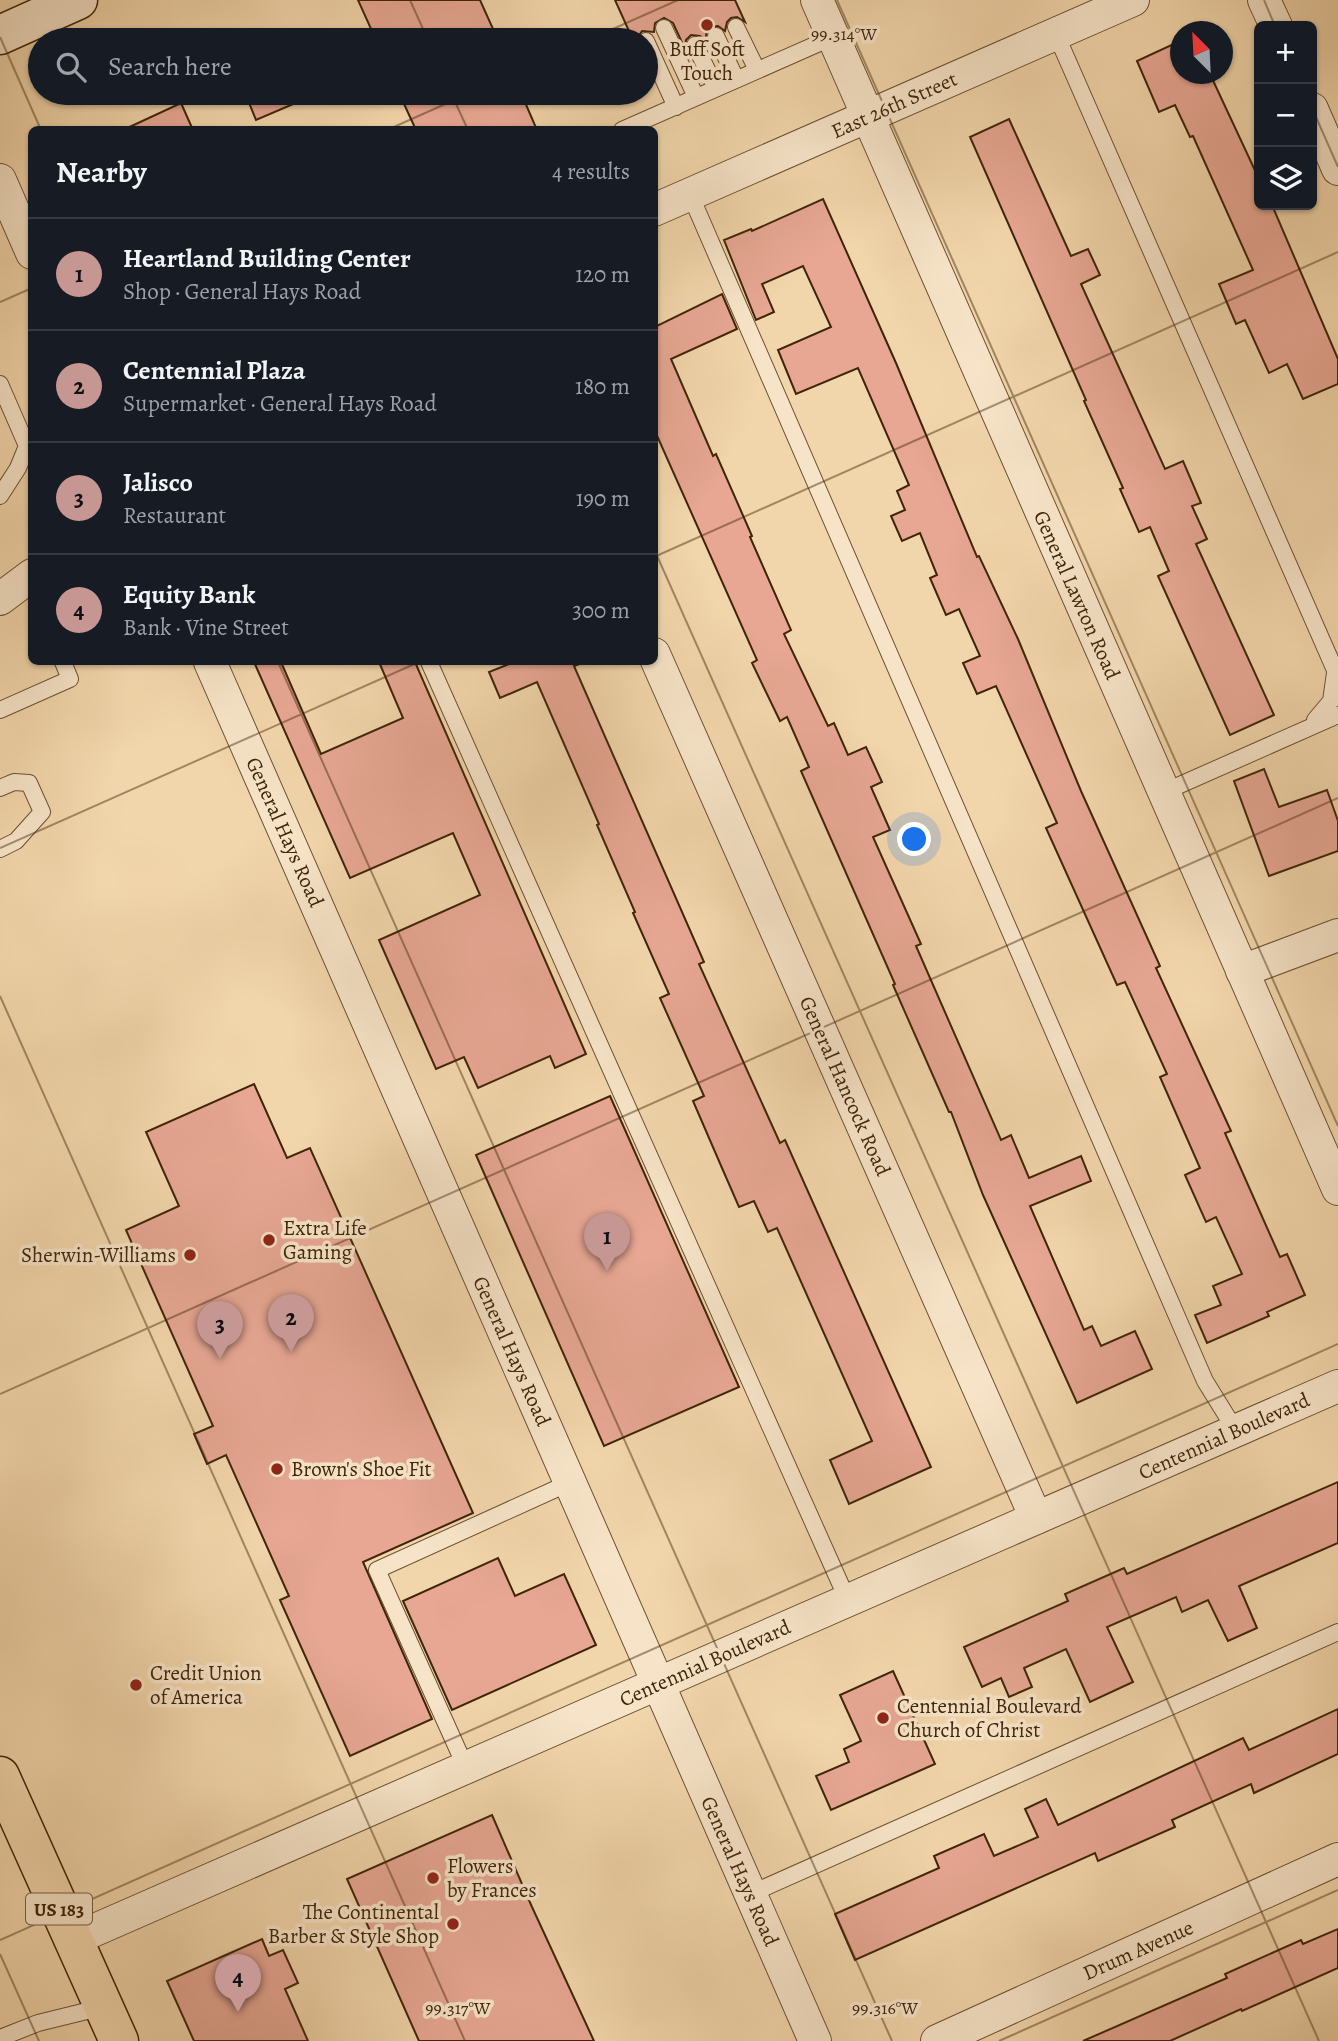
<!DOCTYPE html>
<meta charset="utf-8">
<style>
:root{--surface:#171b24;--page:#20242c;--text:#f1f3f6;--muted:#9ea1a6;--line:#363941;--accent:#c59692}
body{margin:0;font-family:Alegreya,serif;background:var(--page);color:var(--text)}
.controls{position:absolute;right:21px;top:21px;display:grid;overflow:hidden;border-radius:10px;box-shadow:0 2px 5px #0004}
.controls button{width:63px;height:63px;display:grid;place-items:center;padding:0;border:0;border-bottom:2px solid var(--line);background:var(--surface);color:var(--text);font:35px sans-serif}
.compass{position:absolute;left:1170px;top:21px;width:63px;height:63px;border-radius:50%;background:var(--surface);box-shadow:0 2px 5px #0004;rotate:336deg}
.you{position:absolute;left:915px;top:840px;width:24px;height:24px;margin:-18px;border:5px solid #fff;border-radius:50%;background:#1a73e8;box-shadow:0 0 0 10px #1a73e833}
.badge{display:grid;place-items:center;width:46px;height:46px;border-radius:50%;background:var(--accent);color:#111;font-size:23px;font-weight:700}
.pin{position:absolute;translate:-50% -58px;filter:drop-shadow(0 2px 4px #0008)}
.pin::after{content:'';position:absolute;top:37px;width:24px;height:21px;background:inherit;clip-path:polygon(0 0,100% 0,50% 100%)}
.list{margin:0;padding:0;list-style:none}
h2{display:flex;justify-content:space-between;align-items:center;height:91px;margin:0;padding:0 28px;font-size:30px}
h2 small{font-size:23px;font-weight:400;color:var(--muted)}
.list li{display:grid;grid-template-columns:46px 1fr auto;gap:21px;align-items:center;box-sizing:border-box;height:112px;padding:0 28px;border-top:2px solid var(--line)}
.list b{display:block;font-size:26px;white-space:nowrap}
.list p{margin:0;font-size:23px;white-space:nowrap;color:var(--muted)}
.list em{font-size:23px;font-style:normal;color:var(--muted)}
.icon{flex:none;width:38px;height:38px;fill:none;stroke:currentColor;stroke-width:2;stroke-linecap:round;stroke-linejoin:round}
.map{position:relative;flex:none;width:1338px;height:2041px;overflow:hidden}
.search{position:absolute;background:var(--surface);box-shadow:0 2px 5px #0004;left:28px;top:28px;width:630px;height:77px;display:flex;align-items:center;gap:18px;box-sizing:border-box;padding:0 24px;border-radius:38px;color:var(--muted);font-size:26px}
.panel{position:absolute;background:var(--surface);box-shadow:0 2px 5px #0004;left:28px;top:126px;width:630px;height:539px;border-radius:10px}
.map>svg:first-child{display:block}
.building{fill:#e7a793;stroke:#3f2508;stroke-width:2}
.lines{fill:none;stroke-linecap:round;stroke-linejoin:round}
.service-casing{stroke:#6c5131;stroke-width:18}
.minor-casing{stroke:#6c5131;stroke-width:34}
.secondary-casing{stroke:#3f2508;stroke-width:41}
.primary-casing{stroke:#3f2508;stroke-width:41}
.service{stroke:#f7e4c8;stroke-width:16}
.minor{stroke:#f7e4c8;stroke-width:32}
.secondary{stroke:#f7e4c8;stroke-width:38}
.primary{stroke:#f2d6ab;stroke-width:38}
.ticks{fill:none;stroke:#3f2508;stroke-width:2;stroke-opacity:0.45}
.poi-dot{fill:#8f2418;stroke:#f7e4c8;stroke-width:2.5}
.labels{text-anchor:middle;stroke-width:7;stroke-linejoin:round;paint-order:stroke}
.shield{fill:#f7e4c8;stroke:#765e42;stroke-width:2}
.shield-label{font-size:19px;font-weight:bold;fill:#3f2508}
.poi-label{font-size:21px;fill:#3f2508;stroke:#f7e4c8;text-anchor:start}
.street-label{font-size:21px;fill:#3f2508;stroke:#f7e4c8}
.ticks-label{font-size:18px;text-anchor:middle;fill:#3f2508;stroke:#f7e4c8;stroke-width:7;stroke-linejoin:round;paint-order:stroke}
</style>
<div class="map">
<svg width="1338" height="2041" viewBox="0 0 1338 2041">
<rect width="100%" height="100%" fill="#f2d6ab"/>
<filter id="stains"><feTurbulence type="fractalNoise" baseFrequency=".00286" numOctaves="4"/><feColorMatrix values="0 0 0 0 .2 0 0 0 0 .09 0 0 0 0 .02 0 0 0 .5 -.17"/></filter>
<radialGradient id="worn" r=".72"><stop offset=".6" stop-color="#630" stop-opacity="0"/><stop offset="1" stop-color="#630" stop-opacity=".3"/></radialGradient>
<g class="building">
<path d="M 358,0 L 480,0 L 498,40 L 376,40 Z"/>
<path d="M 615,0 L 735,0 L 745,22 L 737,17 L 731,18 L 727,22 L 725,31 L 718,26 L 711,27 L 707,31 L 705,41 L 700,36 L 691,35 L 686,40 L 685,49 L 673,23 L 664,18 L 655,23 L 654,32 L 642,31 L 636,40 L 633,40 Z"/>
<path d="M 1180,41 L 1180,74 L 1210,74 L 1259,179 L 1259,205 L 1272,205 L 1338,359 L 1338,384 L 1303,399 L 1287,364 L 1269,373 L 1245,320 L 1236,324 L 1219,284 L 1253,270 L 1193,136 L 1190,137 L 1175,105 L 1159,112 L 1137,61 Z"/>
<path d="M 245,93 L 319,93 L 256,120 Z"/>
<path d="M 399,93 L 521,93 L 537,130 L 416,130 Z"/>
<path d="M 181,103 L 193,130 L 123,130 Z"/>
<path d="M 1009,119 L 1071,256 L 1088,249 L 1100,275 L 1081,284 L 1165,469 L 1183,461 L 1201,503 L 1192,506 L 1207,539 L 1196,544 L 1274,715 L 1230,735 L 1158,576 L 1169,571 L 1150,527 L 1139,532 L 1120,489 L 1123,488 L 1084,401 L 1086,400 L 970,137 Z"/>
<path d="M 823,199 L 896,363 L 977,557 L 979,556 L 1018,639 L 1081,791 L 1160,966 L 1156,968 L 1231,1131 L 1225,1133 L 1280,1257 L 1287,1254 L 1305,1295 L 1267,1312 L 1269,1316 L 1207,1343 L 1195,1315 L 1221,1305 L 1213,1286 L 1242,1274 L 1216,1217 L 1206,1222 L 1185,1175 L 1200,1168 L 1160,1077 L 1167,1074 L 1125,982 L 1117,985 L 1046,828 L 1057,823 L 996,686 L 977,694 L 963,663 L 980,656 L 959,609 L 946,615 L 930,578 L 937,575 L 920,533 L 902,541 L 891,516 L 905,510 L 897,491 L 909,485 L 858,368 L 796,394 L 778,350 L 831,327 L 803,266 L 762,284 L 774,312 L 756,320 L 724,240 L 751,229 L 752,231 Z"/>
<path d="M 722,294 L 737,329 L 671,359 L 713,456 L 716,454 L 752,536 L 750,537 L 791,630 L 784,634 L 828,726 L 834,723 L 848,755 L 866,747 L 882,782 L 871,787 L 890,830 L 873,837 L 921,944 L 916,946 L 1001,1140 L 1011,1135 L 1029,1178 L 1081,1156 L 1091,1181 L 1030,1206 L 1084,1330 L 1092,1326 L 1101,1346 L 1135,1331 L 1152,1369 L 1077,1403 L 983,1195 L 951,1112 L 949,1112 L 893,985 L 895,984 L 801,771 L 809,767 L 787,717 L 780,721 L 752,663 L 757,660 L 654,429 L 654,320 L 657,326 Z"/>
<path d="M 254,662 L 281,662 L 321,754 L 403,718 L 379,662 L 415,662 L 586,1054 L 555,1068 L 550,1056 L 478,1088 L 464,1057 L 436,1069 L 379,940 L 480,895 L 453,833 L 350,878 Z"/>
<path d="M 514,662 L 585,662 L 574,666 L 704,962 L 699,964 L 780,1143 L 785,1140 L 931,1467 L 849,1504 L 830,1460 L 872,1441 L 777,1228 L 768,1232 L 754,1201 L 739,1207 L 722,1168 L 693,1101 L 704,1096 L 660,998 L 669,994 L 633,913 L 635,912 L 597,825 L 599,824 L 537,682 L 500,698 L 489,672 Z"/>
<path d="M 1264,769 L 1279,807 L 1327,790 L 1338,821 L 1338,851 L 1269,876 L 1234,781 Z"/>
<path d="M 254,1084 L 287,1158 L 310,1148 L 473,1513 L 363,1562 L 432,1719 L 350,1756 L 280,1600 L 289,1596 L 226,1455 L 207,1464 L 194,1434 L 213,1426 L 126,1230 L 179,1206 L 146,1132 Z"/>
<path d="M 610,1096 L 739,1387 L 604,1446 L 476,1155 Z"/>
<path d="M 1338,1482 L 1338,1543 L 1239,1586 L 1257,1628 L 1228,1641 L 1208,1600 L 1182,1612 L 1176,1597 L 1107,1627 L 1133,1682 L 1090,1702 L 1066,1649 L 1024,1668 L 1032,1687 L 1009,1697 L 1001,1678 L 982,1687 L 964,1647 L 1068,1601 L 1065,1594 L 1124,1568 L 1127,1574 Z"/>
<path d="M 498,1558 L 515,1596 L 564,1574 L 596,1645 L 452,1710 L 403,1601 Z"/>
<path d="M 893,1671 L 935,1764 L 831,1810 L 816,1776 L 849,1762 L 844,1749 L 861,1741 L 840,1695 Z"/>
<path d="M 1338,1709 L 1338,1754 L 1254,1793 L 1251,1784 L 1172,1820 L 1175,1827 L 1098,1861 L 1095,1853 L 855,1960 L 835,1914 L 939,1868 L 934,1856 L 984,1834 L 994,1856 L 1038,1837 L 1025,1809 L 1046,1799 L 1058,1825 L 1243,1738 L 1249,1750 Z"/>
<path d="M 492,1815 L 532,1907 L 594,2041 L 419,2041 L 347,1879 Z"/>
<path d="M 1338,1929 L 1338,1968 L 1242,2011 L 1241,2009 L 1170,2041 L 1083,2041 L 1227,1978 L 1225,1974 L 1301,1940 L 1303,1944 Z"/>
<path d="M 262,1939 L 269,1956 L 283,1950 L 298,1983 L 285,1989 L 308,2041 L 194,2041 L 167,1981 Z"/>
</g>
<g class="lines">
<g class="service-casing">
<g id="service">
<path d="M 736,27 L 757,70"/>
<path d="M 664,28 L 696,97"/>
<path d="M 1056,34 L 1338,677"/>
<path d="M 716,36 L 736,79"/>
<path d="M 646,41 L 676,107"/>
<path d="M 695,45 L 716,88"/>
<path d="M 622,130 L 833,37"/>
<path d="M 690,194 L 1205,1381 L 1236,1431"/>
<path d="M 0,384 L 27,446 L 18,468 L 0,496"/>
<path d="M 429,662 L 848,1601"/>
<path d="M 0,710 L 70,679 L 63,662"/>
<path d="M 1315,720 L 1331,701 L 1335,673"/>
<path d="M 0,788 L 14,782 L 29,783 L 42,812 L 16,841 L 0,849"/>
<path d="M 1164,792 L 1338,715"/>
<path d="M 466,1768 L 377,1570 L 569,1483"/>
<path d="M 750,1894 L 1338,1632"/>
<path d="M 0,2038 L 38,2023 L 103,2007"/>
</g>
</g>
<g class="minor-casing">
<g id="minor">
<path d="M 817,0 L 1338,1189"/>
<path d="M 1264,0 L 1276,26"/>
<path d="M 1312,109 L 1338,169"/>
<path d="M 0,180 L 32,253"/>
<path d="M 654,210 L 1133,0"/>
<path d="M 0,599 L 32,575"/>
<path d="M 654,654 L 1036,1518"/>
<path d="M 210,662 L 815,2041"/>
<path d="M 1242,971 L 1338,935"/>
<path d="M 72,1940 L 1338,1386"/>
<path d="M 937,2041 L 1338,1859"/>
</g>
</g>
<g class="secondary-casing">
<path id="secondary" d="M 0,35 L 78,0"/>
</g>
<g class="primary-casing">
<path id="primary" d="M 0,1776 L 119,2041"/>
</g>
<use href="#service" class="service"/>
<use href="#minor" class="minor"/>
<use href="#secondary" class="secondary"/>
<use href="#primary" class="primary"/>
</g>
<path class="ticks" d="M 410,0 L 428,40M 837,0 L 1338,1126M 1264,0 L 1275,26M 0,37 L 41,130M 588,40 L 678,0M 451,93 L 468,130M 1312,108 L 1338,167M 387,130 L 470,93M 0,302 L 32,288M 654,549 L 1319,2041M 654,557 L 1338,252M 278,662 L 892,2041M 0,848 L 419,662M 0,996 L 465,2041M 0,1394 L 1338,798M 0,1940 L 1338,1344M 0,1954 L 39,2041M 999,2041 L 1338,1890"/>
<g class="poi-dot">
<circle cx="707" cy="25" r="7"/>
<circle cx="269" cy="1240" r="7"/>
<circle cx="190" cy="1255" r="7"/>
<circle cx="277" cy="1469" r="7"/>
<circle cx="136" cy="1685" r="7"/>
<circle cx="883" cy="1718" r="7"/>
<circle cx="433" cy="1878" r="7"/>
<circle cx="453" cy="1924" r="7"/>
</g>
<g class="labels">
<rect class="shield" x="26" y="1893.5" width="66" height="31" rx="5"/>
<g class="shield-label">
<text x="59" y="1916">US 183</text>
</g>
<g class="poi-label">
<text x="707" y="56" text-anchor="middle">Buff Soft<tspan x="707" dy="24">Touch</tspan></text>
<text x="283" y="1235">Extra Life<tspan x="283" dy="24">Gaming</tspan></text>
<text x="176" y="1262" text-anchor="end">Sherwin-Williams</text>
<text x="291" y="1476">Brown's Shoe Fit</text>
<text x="150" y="1680">Credit Union<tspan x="150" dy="24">of America</tspan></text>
<text x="897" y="1713">Centennial Boulevard<tspan x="897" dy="24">Church of Christ</tspan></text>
<text x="447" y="1873">Flowers<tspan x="447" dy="24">by Frances</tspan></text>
<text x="439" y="1919" text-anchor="end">The Continental<tspan x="439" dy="24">Barber &amp; Style Shop</tspan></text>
</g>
<g class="street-label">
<text transform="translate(894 105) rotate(-24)" y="7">East 26th Street</text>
<text transform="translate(1077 595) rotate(66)" y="7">General Lawton Road</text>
<text transform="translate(285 832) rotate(66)" y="7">General Hays Road</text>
<text transform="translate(845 1086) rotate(66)" y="7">General Hancock Road</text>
<text transform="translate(512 1351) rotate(66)" y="7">General Hays Road</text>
<text transform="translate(1224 1436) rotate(-24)" y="7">Centennial Boulevard</text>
<text transform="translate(705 1663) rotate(-24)" y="7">Centennial Boulevard</text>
<text transform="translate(740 1871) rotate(66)" y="7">General Hays Road</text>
<text transform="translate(1138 1950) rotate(-24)" y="7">Drum Avenue</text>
</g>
</g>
<g class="ticks-label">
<text x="844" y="40">99.314°W</text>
<text x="458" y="2014">99.317°W</text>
<text x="885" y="2014">99.316°W</text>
</g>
<rect width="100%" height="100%" filter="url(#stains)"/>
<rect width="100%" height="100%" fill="url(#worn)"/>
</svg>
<div class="controls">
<button>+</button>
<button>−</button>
<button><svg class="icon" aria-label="layers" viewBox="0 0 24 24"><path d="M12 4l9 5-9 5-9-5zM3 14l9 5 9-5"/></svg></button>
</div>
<svg class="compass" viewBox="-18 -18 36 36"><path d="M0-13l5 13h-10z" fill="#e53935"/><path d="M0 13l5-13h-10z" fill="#9ea1a6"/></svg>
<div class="you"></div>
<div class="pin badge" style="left:607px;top:1271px">1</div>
<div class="pin badge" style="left:291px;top:1352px">2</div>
<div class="pin badge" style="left:220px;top:1359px">3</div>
<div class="pin badge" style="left:238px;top:2012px">4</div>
<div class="search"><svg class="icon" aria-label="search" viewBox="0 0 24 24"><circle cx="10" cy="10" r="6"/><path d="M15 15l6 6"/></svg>Search here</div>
<section class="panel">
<h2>Nearby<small>4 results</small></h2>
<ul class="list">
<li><span class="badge">1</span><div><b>Heartland Building Center</b><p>Shop · General Hays Road</p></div><em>120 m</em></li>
<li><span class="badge">2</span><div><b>Centennial Plaza</b><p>Supermarket · General Hays Road</p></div><em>180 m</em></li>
<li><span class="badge">3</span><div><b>Jalisco</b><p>Restaurant</p></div><em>190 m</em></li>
<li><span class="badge">4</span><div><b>Equity Bank</b><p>Bank · Vine Street</p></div><em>300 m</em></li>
</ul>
</section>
</div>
